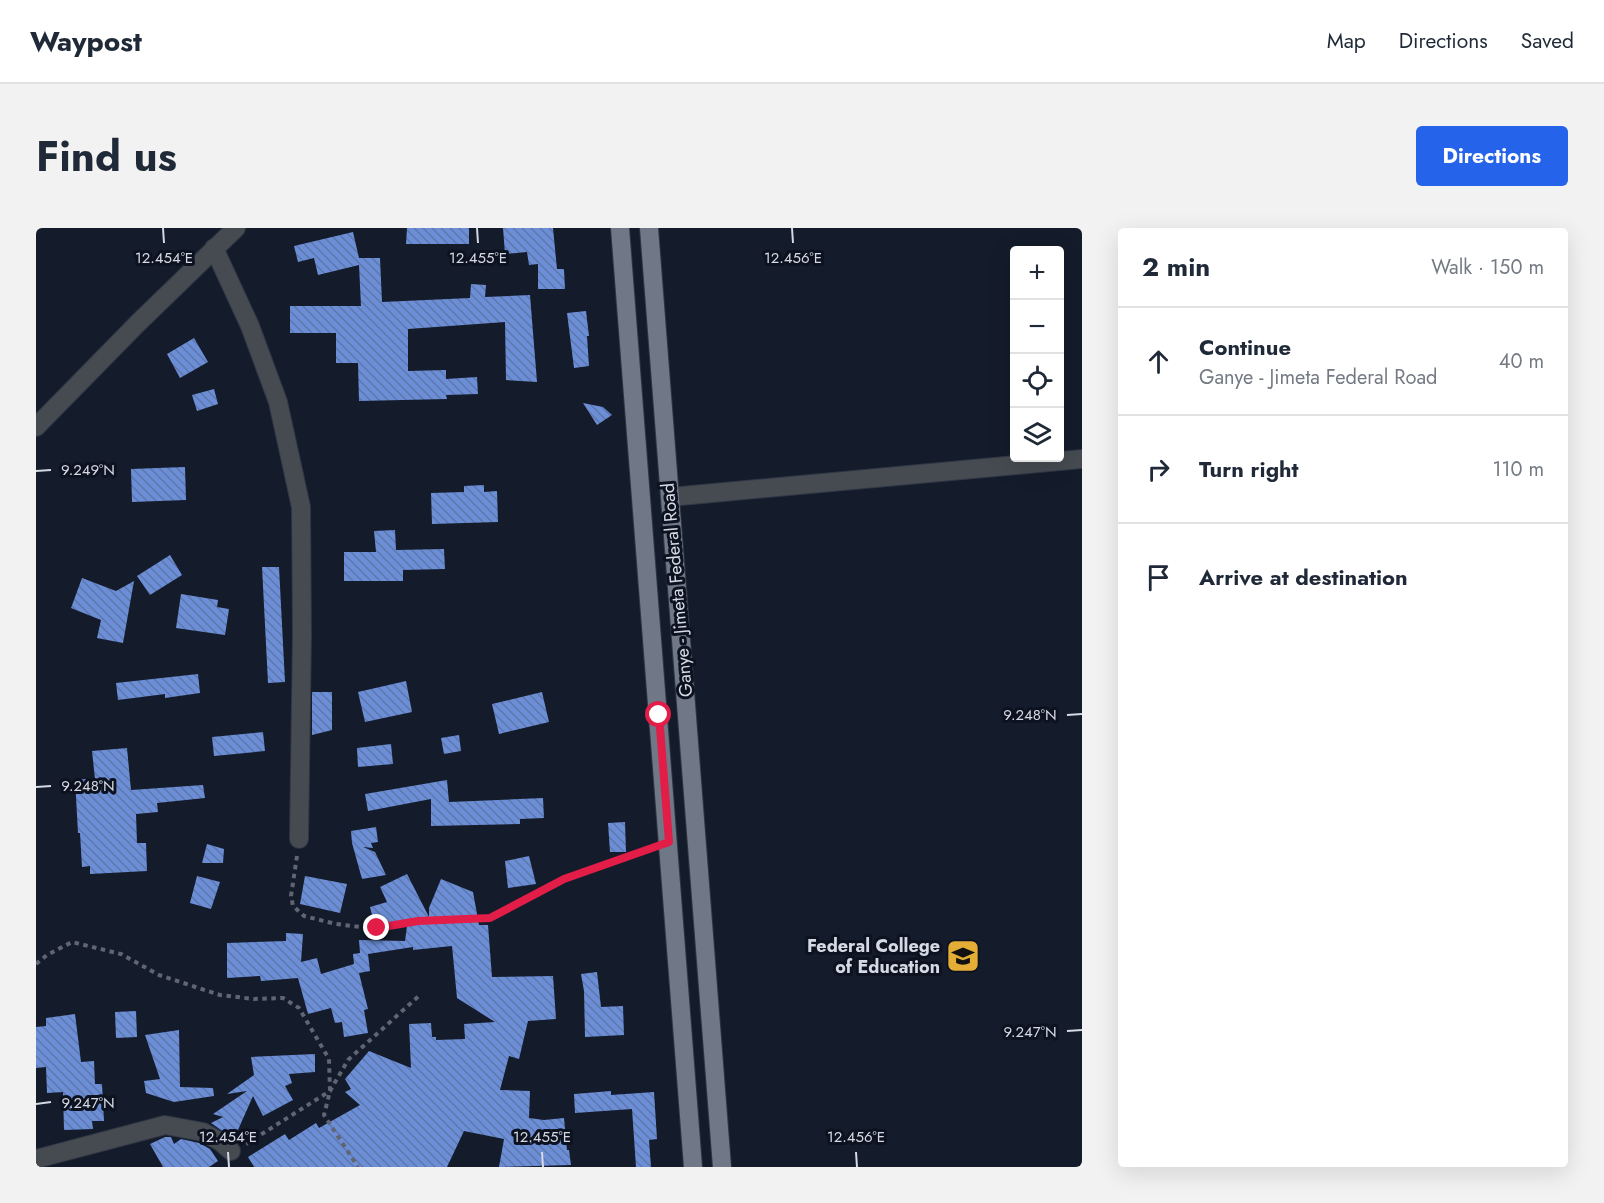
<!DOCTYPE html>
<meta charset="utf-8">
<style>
:root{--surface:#fff;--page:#f2f2f3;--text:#1f2937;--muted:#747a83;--line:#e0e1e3;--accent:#2563eb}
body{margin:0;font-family:Jost,sans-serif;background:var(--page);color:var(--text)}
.controls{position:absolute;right:18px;top:18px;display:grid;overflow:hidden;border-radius:6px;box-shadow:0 6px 24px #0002}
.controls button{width:54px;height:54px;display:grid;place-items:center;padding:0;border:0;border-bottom:2px solid var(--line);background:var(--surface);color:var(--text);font:30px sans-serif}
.stop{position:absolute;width:18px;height:18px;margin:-14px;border:4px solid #e11d48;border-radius:50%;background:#fff}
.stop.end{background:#e11d48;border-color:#fff;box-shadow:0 2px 6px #0008}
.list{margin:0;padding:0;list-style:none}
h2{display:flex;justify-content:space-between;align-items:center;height:78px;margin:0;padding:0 24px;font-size:26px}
h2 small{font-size:20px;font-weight:400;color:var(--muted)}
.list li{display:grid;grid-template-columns:39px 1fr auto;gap:18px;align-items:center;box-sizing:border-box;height:108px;padding:0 24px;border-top:2px solid var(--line)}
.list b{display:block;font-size:22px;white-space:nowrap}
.list p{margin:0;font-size:20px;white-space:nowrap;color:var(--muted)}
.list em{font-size:20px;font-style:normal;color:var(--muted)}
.icon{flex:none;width:33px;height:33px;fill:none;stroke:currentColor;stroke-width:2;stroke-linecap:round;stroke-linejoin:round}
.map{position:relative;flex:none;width:1046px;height:939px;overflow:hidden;border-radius:6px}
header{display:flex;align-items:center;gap:36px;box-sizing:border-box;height:84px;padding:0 30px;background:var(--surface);border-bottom:2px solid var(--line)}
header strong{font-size:28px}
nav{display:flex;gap:33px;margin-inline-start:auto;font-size:21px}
.intro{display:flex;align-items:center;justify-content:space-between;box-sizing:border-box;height:144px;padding:0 36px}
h1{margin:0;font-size:42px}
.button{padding:15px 27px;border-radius:6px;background:var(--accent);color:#fff;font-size:21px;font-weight:700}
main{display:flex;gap:36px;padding:0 36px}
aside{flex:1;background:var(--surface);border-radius:6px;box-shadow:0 6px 24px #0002}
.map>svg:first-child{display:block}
.building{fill:url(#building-back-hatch)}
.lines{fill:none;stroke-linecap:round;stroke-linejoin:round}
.minor-casing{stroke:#2f3644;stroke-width:20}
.major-casing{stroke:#2f3644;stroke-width:20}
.path{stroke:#5f6572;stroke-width:4;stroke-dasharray:4.5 4.5;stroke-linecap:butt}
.minor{stroke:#464a51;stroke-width:18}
.major{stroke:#707887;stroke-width:18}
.route{stroke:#e11d48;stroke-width:8}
.ticks{fill:none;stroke:#d4d9e3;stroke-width:2}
.labels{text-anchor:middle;stroke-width:6;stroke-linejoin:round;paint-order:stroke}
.street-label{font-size:18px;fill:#d4d9e3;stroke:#0c1220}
.poi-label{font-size:18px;font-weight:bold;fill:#d4d9e3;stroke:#0c1220;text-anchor:end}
.ticks-label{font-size:15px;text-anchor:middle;fill:#d4d9e3;stroke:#0c1220;stroke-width:6;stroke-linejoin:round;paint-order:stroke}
</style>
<header>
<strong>Waypost</strong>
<nav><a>Map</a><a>Directions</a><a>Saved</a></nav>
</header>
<div class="intro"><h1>Find us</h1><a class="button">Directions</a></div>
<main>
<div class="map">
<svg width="1046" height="939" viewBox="0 0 1046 939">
<defs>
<pattern id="building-back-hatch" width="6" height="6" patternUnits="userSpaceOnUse" patternTransform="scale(1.5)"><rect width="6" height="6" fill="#6b8ed7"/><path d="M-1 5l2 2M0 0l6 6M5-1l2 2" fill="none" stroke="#5e77ab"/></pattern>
</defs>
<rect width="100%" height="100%" fill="#141b2a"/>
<g class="building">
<path d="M 371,0 L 433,0 L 433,16 L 370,16 Z"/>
<path d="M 467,0 L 517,0 L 521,41 L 528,41 L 529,61 L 502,61 L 502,36 L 493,37 L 491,24 L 469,26 Z"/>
<path d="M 317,4 L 323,30 L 344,30 L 346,74 L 434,70 L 435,56 L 450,57 L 449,69 L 494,67 L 501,154 L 470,152 L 469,94 L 372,101 L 372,143 L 410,142 L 410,151 L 441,149 L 442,166 L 410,167 L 411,171 L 323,173 L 322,135 L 300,135 L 300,105 L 254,105 L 254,78 L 325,78 L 323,37 L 282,47 L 278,30 L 262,34 L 258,18 Z"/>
<path d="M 550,83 L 553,108 L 551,108 L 553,138 L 538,140 L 531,85 Z"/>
<path d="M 158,110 L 172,134 L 144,150 L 131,126 Z"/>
<path d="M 178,161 L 182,176 L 161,183 L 156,167 Z"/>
<path d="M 547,175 L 567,179 L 576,187 L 561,197 Z"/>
<path d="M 149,239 L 150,272 L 96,274 L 95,241 Z"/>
<path d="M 448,257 L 448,264 L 461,263 L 462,294 L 396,296 L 395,265 L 428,264 L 428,258 Z"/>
<path d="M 359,302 L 360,322 L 408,321 L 409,341 L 367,342 L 367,353 L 308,353 L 308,324 L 340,324 L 338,303 Z"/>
<path d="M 134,327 L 146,347 L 114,367 L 101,348 Z"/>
<path d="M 226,339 L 243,339 L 249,454 L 232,455 Z"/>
<path d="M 46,350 L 80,363 L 98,353 L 87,415 L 61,410 L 65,392 L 35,380 Z"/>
<path d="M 145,366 L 182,372 L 181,379 L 193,381 L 189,407 L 140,400 Z"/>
<path d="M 162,446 L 164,465 L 129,470 L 129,466 L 82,472 L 80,455 Z"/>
<path d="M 370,453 L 376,484 L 329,494 L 322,464 Z"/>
<path d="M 276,464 L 296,464 L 296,502 L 276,507 Z"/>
<path d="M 506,464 L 513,494 L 463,506 L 456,476 Z"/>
<path d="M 227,504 L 229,523 L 178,528 L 176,509 Z"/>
<path d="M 423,507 L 425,523 L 408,526 L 405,510 Z"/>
<path d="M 355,516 L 357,536 L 322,539 L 321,520 Z"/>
<path d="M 91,520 L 95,562 L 167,557 L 169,570 L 121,575 L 122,584 L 100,586 L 101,615 L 110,615 L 111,643 L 54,646 L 54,638 L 46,639 L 44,605 L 42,605 L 39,551 L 59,551 L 56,523 Z"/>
<path d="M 411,552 L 413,574 L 507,570 L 508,590 L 484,591 L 484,596 L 395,598 L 395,571 L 332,583 L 329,566 Z"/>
<path d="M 589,594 L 590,624 L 574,624 L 572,595 Z"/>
<path d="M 340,599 L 342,614 L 335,615 L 337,620 L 327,619 L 339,624 L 350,647 L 326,651 L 316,615 L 315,603 Z"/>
<path d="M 171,616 L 188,621 L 187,635 L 166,635 Z"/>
<path d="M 493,628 L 500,656 L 472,660 L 469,633 Z"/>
<path d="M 371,646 L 393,689 L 393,680 L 405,651 L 437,664 L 443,697 L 452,697 L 456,749 L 517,748 L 520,791 L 492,793 L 483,831 L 473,828 L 464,862 L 494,863 L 493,890 L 508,892 L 528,890 L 531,922 L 533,922 L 535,937 L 463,939 L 468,911 L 428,903 L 411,939 L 218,939 L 212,929 L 249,906 L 253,912 L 280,895 L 283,900 L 324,877 L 309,864 L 315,861 L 309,851 L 333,823 L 375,840 L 373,796 L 395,795 L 396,809 L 400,809 L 400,812 L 429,811 L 428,796 L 459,794 L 421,770 L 416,718 L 377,722 L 377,719 L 332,726 L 334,743 L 323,745 L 332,781 L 328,782 L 332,805 L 308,809 L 306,794 L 299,795 L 295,780 L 272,786 L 262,750 L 225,753 L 224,748 L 191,750 L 191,715 L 250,713 L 250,705 L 267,706 L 265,734 L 281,730 L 285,746 L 318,736 L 317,726 L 324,725 L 323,712 L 369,713 L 371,698 L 337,691 L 334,679 L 351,674 L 344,659 Z"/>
<path d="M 161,648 L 184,654 L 175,681 L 154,675 Z"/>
<path d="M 269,648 L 311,656 L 304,685 L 264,676 Z"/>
<path d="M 561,744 L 565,779 L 587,778 L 588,807 L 549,809 L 548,763 L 545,746 Z"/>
<path d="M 100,783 L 101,809 L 80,810 L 79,784 Z"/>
<path d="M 39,786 L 45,834 L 58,833 L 59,856 L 66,856 L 68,893 L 56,893 L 57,901 L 28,902 L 27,864 L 11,865 L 10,839 L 0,840 L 0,799 L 10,798 L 10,790 Z"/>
<path d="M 143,802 L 144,859 L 177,860 L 178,868 L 138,874 L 110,865 L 108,853 L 124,851 L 109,807 Z"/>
<path d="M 279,826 L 279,844 L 253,846 L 256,855 L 249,858 L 257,872 L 227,888 L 217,868 L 198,911 L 175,895 L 187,889 L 177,886 L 211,863 L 191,866 L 218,847 L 215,829 Z"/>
<path d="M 575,863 L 575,867 L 618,864 L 621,911 L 613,912 L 615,939 L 600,939 L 596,881 L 539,885 L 538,866 Z"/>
<path d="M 129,909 L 135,909 L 138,916 L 145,911 L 163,915 L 174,921 L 182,933 L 173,939 L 127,939 L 114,916 Z"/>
</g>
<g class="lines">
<g class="minor-casing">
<g id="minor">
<path d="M 178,20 L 214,98 L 242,174 L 265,279 L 266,406 L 263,611"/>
<path d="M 0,199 L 101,96 L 200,0"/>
<path d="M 634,269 L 1046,231"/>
<path d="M 0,931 L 129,897 L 167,904 L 185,914 L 195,923"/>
</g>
</g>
<g class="major-casing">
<g id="major">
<path d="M 584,0 L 657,939"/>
<path d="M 613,0 L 686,939"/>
</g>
</g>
<g class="path">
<path d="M 261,628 L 255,668 L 257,678 L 268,688 L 300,696 L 341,701 L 382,693 L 454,690 L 528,651 L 615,620"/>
<path d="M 0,736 L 11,727 L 36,714 L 85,726 L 123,747 L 184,767 L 218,771 L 247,770 L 263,780 L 293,831 L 294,863 L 288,887 L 322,939"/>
<path d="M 210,916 L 294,863 L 312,832 L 385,766"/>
</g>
<use href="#minor" class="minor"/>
<use href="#major" class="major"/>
</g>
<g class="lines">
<path class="route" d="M 341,700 L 382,693 L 454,690 L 528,651 L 633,614 L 623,487"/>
</g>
<path class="ticks" d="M 127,0 L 128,15M 441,0 L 442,15M 756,0 L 757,15M 0,243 L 15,242M 1031,487 L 1046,486M 0,559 L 15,558M 1031,803 L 1046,802M 0,876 L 15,874M 192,924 L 193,939M 506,924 L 507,939M 820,924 L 821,939"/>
<defs>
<g id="school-square" transform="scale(1.725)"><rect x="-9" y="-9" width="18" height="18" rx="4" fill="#e4ad35" stroke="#0c1220"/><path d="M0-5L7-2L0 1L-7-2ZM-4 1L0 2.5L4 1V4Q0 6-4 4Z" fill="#111"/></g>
</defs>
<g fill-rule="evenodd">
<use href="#school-square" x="927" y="728"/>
</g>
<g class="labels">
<g class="street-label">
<text transform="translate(641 362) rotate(-95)" y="6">Ganye - Jimeta Federal Road</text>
</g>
<g class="poi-label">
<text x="904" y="724">Federal College<tspan x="904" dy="21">of Education</tspan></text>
</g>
</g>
<g class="ticks-label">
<text x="128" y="35">12.454°E</text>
<text x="442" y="35">12.455°E</text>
<text x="757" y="35">12.456°E</text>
<text x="52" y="247">9.249°N</text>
<text x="994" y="492">9.248°N</text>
<text x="52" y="563">9.248°N</text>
<text x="994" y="809">9.247°N</text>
<text x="52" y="880">9.247°N</text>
<text x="192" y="914">12.454°E</text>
<text x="506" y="914">12.455°E</text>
<text x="820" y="914">12.456°E</text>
</g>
</svg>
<div class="controls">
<button>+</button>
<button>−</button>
<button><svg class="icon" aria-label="locate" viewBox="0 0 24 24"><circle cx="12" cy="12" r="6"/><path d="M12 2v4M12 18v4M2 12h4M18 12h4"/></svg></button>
<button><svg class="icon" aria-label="layers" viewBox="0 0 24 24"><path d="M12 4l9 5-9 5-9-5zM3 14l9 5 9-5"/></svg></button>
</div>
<div class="stop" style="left:623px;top:487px"></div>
<div class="stop end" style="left:341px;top:700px"></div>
</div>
<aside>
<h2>2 min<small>Walk · 150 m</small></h2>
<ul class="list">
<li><svg class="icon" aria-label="ahead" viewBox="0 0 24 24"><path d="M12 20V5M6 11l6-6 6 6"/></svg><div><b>Continue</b><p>Ganye - Jimeta Federal Road</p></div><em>40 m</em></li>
<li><svg class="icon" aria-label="right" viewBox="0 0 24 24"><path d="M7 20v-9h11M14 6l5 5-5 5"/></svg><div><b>Turn right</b></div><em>110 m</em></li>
<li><svg class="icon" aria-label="arrive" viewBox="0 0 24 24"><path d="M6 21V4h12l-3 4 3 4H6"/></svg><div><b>Arrive at destination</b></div></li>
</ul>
</aside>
</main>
